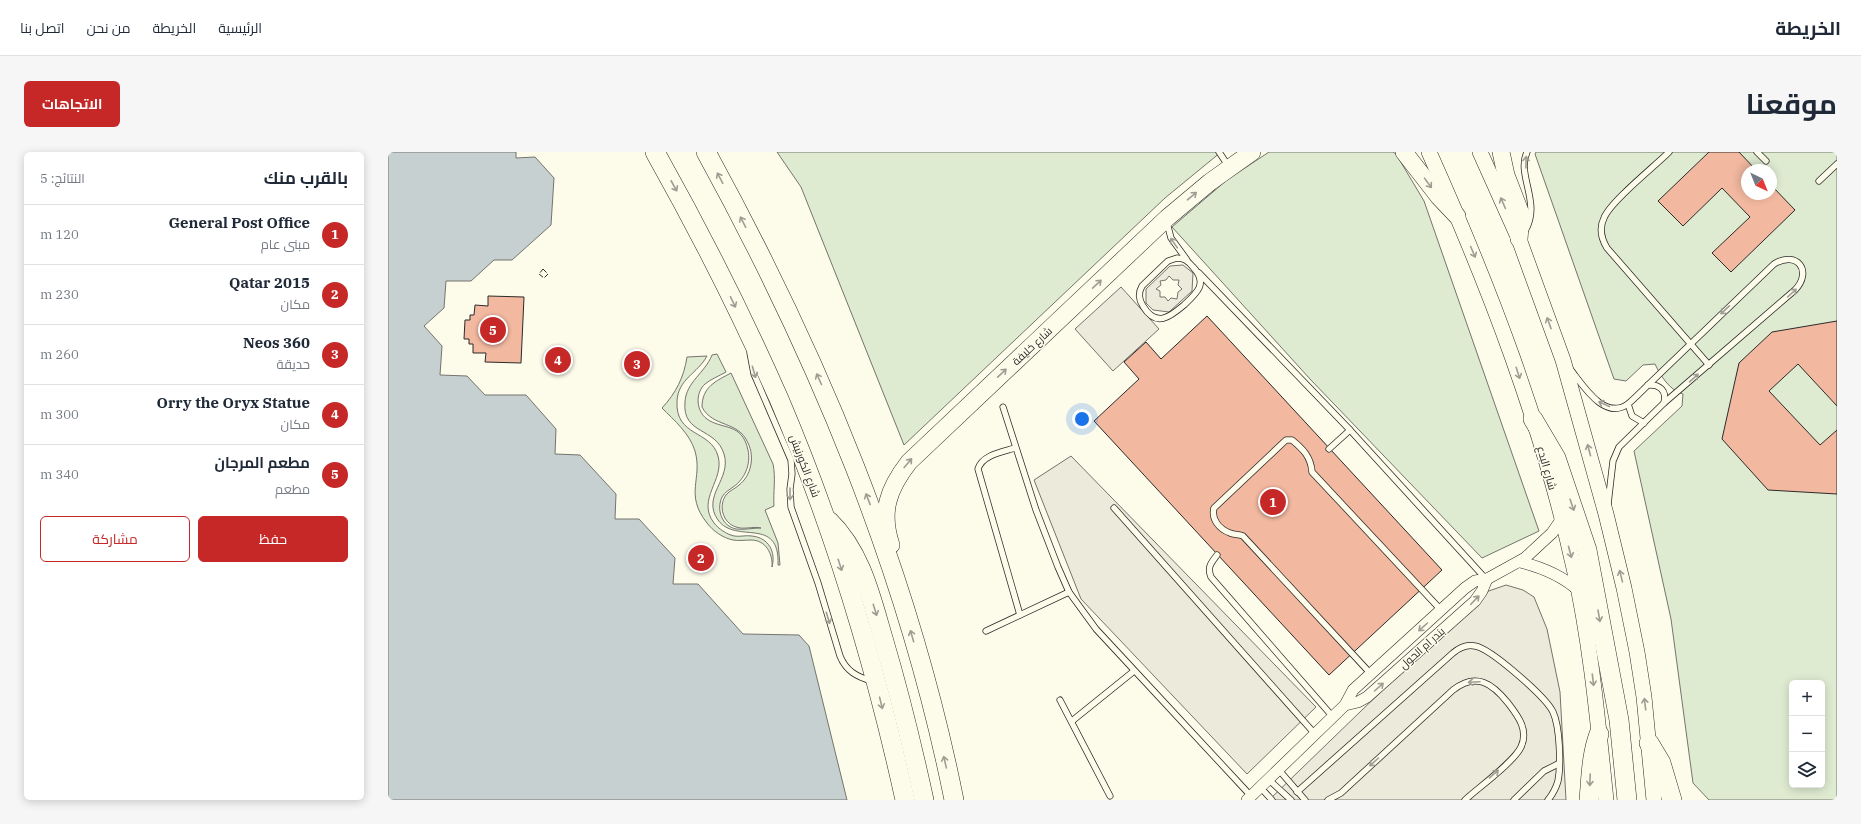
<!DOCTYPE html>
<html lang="ar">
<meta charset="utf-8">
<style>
:root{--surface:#fff;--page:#f6f6f7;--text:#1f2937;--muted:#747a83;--line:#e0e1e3;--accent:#c62828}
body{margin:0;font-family:"IBM Plex Serif",Cairo,serif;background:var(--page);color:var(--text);direction:rtl}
.controls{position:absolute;right:12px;bottom:12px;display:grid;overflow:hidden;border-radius:6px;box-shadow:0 2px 10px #0003}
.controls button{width:36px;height:36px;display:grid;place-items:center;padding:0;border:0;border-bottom:1px solid var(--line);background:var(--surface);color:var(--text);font:20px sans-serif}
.compass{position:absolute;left:1353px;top:12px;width:36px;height:36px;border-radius:50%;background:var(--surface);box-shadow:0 2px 10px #0003;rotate:137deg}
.you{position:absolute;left:694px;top:267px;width:14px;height:14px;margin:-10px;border:3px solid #fff;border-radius:50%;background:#1a73e8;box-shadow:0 0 0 6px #1a73e833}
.badge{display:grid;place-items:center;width:26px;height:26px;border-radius:50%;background:var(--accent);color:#fff;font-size:13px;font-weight:700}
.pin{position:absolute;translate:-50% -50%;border:2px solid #fff;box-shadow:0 1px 4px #0006}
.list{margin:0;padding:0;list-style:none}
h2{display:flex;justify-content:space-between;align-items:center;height:52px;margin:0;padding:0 16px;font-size:17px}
h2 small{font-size:13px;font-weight:400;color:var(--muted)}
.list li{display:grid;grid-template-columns:26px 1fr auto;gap:12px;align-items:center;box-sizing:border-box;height:60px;padding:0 16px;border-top:1px solid var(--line)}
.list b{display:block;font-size:15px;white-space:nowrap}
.list p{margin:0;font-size:13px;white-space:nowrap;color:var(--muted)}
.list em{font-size:13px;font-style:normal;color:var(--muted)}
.actions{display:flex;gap:8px;padding:12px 16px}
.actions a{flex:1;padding:9px 0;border:1px solid var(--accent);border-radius:6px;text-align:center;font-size:14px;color:var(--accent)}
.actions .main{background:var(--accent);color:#fff}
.icon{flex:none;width:22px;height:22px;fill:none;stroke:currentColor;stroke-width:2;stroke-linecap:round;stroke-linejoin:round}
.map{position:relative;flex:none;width:1449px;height:648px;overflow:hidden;direction:ltr;border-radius:6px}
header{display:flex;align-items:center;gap:24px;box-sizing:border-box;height:56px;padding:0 20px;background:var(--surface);border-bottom:1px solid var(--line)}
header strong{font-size:19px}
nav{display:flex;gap:22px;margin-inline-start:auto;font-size:14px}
.intro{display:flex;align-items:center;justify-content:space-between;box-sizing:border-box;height:96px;padding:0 24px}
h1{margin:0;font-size:28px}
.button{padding:10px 18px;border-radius:6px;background:var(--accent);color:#fff;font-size:14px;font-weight:700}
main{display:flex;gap:24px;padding:0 24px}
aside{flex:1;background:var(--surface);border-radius:6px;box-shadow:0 2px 10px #0003}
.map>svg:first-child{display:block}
.green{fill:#deebd1;stroke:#74746e;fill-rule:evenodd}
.parking{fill:#eceadb;stroke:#74746e;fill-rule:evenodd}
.water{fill:#c7d0d0;stroke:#74746e}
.building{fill:#f2b8a0;stroke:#2b2b2b}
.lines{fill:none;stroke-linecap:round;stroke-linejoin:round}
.lane-casing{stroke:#2b2b2b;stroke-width:7}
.street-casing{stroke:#2b2b2b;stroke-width:12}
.secondary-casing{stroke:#2b2b2b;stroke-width:16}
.primary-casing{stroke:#2b2b2b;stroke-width:18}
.highway-casing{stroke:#2b2b2b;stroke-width:20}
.lane{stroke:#fdfbea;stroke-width:5.5}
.street{stroke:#fdfbea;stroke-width:11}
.secondary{stroke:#fdfbea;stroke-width:15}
.primary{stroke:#fdfbea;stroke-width:17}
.highway{stroke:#fdfbea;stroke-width:19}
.fence{stroke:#2b2b2b;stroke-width:1;stroke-dasharray:5 2;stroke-linecap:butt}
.oneway{stroke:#9e9d94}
.labels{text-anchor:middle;stroke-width:3;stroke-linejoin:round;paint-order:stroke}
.street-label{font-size:11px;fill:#2b2b2b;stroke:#fdfbea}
</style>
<header>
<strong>الخريطة</strong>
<nav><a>الرئيسية</a><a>الخريطة</a><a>من نحن</a><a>اتصل بنا</a></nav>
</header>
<div class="intro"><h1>موقعنا</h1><a class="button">الاتجاهات</a></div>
<main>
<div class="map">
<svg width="1449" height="648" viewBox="0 0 1449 648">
<rect width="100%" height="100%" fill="#fdfbea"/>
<g class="green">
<path d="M 389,0 L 833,0 L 777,46 L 516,293 L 413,35 Z"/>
<path d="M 881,0 L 1005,0 L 1008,2 L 1036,49 L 1151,379 L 1094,406 L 922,227 L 784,75 L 839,28 Z"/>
<path d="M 1148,0 L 1449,0 L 1449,648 L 1321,648 L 1305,631 L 1283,467 L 1246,299 L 1294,254 L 1295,242 C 1282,239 1272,223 1267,212 L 1255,213 L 1238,229 L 1226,227 L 1147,2 ZM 1359,18 L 1383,18 L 1383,42 L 1359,42 ZM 1404,531 L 1434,531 L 1434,633 L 1404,633 Z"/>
<path d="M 329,202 L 338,220 C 331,224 323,227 317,232 C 307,241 308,259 319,267 C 334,278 354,270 360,298 C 363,312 357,327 345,335 C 341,338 337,340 334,345 C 328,358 334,374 348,377 C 356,378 365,376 373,376 C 365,374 356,378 348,375 C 335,371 330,354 338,343 C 342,338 347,337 351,333 C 363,324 367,305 360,291 C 350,268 325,276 314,255 C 314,235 328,229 343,221 L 385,312 C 388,326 385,340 386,354 L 377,358 L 390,391 L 392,413 L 390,413 C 392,363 348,393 330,368 C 313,344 344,327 336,302 C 328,275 294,283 297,250 C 298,230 317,221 324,203 Z"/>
<path d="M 319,204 C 310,221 290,227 289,249 C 287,285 323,278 330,304 C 337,328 308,347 326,371 C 331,377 338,382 346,384 C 352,385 358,383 364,384 C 381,386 388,400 384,415 C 385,402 378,388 363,388 C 357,388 351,389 345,388 C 335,386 325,379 319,371 C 296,342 315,327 307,299 C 302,282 286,268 274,256 C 288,241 296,225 299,205 Z"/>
</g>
<g class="parking">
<path d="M 795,113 L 805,121 L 804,139 L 781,160 L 765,158 L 758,151 L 758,137 L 782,114 ZM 781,124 L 785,128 L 791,128 L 790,133 L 794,137 L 790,140 L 789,147 L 783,146 L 780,149 L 777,145 L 772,145 L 772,139 L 768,137 L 773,133 L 772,129 L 778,128 Z"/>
<path d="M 733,135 L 771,177 L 725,219 L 687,177 Z"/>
<path d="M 683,304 L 928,555 L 859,622 L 693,447 L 646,328 Z"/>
<path d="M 1118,433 L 1135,438 L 1146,445 L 1159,477 L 1172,540 L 1178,648 L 881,648 L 1095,441 Z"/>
</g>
<path class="water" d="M 0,0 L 128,0 L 128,6 L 147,5 L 166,26 L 163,73 L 124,108 L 106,108 L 83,129 L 58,129 L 56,156 L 36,174 L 54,194 L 52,223 L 79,224 L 97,243 L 138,243 L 168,277 L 167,302 L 192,303 L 228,342 L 227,367 L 251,367 L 287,406 L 285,432 L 310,432 L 355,482 L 411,483 L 421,494 L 459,648 L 0,648 Z"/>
<g class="building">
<path d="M 1321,0 L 1351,0 L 1368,18 L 1359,18 L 1359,42 L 1383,42 L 1383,33 L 1407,58 L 1343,120 L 1324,101 L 1362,65 L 1334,36 L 1295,74 L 1270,49 Z"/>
<path d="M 100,144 L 136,145 L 133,211 L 97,210 L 98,201 L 85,201 L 85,192 L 81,192 L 81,187 L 76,187 L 77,168 L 82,168 L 82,163 L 86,163 L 87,153 L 100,154 Z"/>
<path d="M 819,164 L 1054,418 L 941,523 L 706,269 L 751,227 L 736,210 L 758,190 L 773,207 Z"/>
<path d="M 1449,169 L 1449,254 L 1410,212 L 1381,239 L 1432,293 L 1449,278 L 1449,342 L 1380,338 L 1334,287 L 1351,211 L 1384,180 Z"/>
</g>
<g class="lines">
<g class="lane-casing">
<g id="lane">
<path d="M 831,0 L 841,15"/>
<path d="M 1281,0 C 1267,14 1222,50 1216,66 C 1211,76 1213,86 1219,96 L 1321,213"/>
<path d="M 1369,0 L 1378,9"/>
<path d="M 1431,29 L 1449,12"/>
<path d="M 779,71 L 783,86 L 799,108"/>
<path d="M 1137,79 C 1154,51 1128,23 1139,0"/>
<path d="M 789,106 C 796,106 800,109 805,115 C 820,131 810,140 796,153 C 782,165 768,176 755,154 C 751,148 750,141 754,134 L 780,109 Z"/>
<path d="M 811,121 L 962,278 L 1098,427"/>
<path d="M 362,201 L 366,222 L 403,308 L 404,322 L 402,337 L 403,355 L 430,431 L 452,504 C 458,519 469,525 484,529"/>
<path d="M 1182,217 C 1195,233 1216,269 1240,252 C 1247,246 1254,239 1260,233 L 1386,112 C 1409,98 1425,119 1407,138 L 1276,251 L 1231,295 L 1225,309 L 1220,352"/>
<path d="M 1260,233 C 1272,232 1279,239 1276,251"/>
<path d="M 1240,252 L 1244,264 L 1256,271"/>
<path d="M 615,255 L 648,358 L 670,415 L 681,440 L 708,477 L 863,644"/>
<path d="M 627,296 C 614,300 594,303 590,317 L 632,463"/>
<path d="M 941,297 L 962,278"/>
<path d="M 726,356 L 927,582"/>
<path d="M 829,403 C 823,411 819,415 823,425 L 945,565"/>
<path d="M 598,479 L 681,440"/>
<path d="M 983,522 L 855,384 C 851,382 846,383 842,381 C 831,377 823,367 826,356 L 898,288 L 904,288 C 915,297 923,305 924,320 L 1053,458"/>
<path d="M 672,548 L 722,644"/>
<path d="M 684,569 L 746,519"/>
<path d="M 890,617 L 917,648"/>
<path d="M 880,627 L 903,648"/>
<path d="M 872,635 L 884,648"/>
<path d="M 909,640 L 1065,501 C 1071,496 1078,492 1087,494 C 1102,496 1158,545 1165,560 C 1172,575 1173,613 1170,629 C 1168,636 1164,643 1160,648"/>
<path d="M 940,648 L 953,641 L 1065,538 C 1088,520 1104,531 1120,551 C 1130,564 1141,578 1133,595 C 1126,610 1090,636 1077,648"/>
<path d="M 1126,648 L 1156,619 L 1170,612"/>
</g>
</g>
<g class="street-casing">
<g id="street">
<path d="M 1132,410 C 1153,415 1173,423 1190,438"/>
<path d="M 957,553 L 970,550 L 979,545 L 1087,449 L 1094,439 L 1099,427"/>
<path d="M 859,648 L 957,553 L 965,538 L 1077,436 L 1087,429 L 1099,427 L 1137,406 L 1164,381 L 1173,368"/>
</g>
</g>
<g class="secondary-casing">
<g id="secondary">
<path d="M 1041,0 C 1101,134 1154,272 1186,416 C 1203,492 1210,571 1218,648"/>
<path d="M 1092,0 L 1131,87 L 1175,208 L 1218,362 L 1236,436 L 1249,500 L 1256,545 L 1266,648"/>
</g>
</g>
<g class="primary-casing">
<g id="primary">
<path d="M 1016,0 L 1051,45 L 1069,64"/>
<path d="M 1113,0 L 1118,23 L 1133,62 L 1131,87"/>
<path d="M 503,393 C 492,360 500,337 521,310 L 779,66 L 822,30 L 864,0"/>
</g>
</g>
<g class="highway-casing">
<g id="highway">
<path d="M 267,0 C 312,80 354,163 391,247 C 446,376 487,512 517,648"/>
<path d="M 318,0 C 430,204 520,419 566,648"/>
<path d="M 1145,267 L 1168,306 L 1199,398 L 1231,568 L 1239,648"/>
<path d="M 441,369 C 473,400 483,445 495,486 C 511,540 524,593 536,648"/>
<path d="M 1261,591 L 1273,611 L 1284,648"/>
<path d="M 1201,648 C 1203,625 1203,604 1211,582"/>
</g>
</g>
<use href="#lane" class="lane"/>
<use href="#street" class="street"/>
<use href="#secondary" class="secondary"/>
<use href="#primary" class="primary"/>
<use href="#highway" class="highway"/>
<g class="fence">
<path d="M 155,117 L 160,122 L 156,126 L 151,122 Z"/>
<path d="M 171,197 L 181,209 L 171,218 L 161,206 Z"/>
</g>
</g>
<defs><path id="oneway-shaft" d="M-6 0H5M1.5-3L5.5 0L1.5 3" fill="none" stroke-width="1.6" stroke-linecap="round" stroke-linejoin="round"/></defs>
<g class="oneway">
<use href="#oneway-shaft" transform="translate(1138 10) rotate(-89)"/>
<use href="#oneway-shaft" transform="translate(332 26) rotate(-118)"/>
<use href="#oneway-shaft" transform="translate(1040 31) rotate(54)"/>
<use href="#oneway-shaft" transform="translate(286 34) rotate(61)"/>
<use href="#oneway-shaft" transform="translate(804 44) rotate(-40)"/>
<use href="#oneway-shaft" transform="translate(1115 51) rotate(-114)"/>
<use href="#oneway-shaft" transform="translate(355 70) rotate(-117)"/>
<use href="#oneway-shaft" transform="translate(786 91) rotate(-125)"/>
<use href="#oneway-shaft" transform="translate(1085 100) rotate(67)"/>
<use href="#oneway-shaft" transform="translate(709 132) rotate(-43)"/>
<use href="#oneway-shaft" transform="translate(1404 141) rotate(-42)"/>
<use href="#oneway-shaft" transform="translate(345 150) rotate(64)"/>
<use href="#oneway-shaft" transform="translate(1337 158) rotate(137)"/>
<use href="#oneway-shaft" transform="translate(1161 171) rotate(-110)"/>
<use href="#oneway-shaft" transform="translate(366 220) rotate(74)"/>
<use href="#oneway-shaft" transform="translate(614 221) rotate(-43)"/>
<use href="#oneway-shaft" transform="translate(1130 221) rotate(72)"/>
<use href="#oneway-shaft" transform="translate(1306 226) rotate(-41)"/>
<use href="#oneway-shaft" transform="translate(431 227) rotate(-114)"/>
<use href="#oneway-shaft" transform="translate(1216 252) rotate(-156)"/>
<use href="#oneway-shaft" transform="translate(1201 298) rotate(-105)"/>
<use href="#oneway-shaft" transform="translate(520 311) rotate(-50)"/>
<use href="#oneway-shaft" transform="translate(402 342) rotate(90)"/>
<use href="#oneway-shaft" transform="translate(480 347) rotate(-111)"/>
<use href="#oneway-shaft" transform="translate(1184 353) rotate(71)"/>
<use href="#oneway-shaft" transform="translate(1182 400) rotate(75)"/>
<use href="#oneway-shaft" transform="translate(452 413) rotate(72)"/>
<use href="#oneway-shaft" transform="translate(1233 424) rotate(-104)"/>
<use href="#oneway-shaft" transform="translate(1087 448) rotate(-46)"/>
<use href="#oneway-shaft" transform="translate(487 458) rotate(73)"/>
<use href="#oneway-shaft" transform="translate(1211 464) rotate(80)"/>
<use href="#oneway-shaft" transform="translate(440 466) rotate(73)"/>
<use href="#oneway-shaft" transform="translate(1035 475) rotate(138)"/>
<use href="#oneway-shaft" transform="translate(524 484) rotate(-106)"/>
<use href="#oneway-shaft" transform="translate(1205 528) rotate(83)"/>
<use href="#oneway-shaft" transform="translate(1086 530) rotate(177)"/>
<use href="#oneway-shaft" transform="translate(991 535) rotate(-42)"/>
<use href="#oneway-shaft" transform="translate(493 551) rotate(76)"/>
<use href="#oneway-shaft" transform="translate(1257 552) rotate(-97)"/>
<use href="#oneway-shaft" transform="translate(557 610) rotate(-103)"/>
<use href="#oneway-shaft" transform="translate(986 610) rotate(138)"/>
<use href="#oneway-shaft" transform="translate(1106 622) rotate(-41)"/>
<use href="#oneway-shaft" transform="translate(1202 628) rotate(92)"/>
</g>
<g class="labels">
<g class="street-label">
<text transform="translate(644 194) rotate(-43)" y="4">شارع خليفة</text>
<text transform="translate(417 314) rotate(69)" y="4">شارع الكورنيش</text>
<text transform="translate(1159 316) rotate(74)" y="4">شارع البدع</text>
<text transform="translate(1034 496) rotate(-42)" y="4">بندر ام الحول</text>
</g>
</g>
</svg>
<div class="controls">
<button>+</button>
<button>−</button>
<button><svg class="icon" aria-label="layers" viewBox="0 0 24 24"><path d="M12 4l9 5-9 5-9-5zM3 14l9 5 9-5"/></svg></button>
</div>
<svg class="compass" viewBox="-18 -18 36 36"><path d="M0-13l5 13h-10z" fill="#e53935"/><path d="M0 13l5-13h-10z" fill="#747a83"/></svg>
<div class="you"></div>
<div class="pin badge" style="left:885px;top:350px">1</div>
<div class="pin badge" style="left:313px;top:406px">2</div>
<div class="pin badge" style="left:249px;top:212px">3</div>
<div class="pin badge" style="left:170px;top:208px">4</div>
<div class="pin badge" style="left:105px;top:178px">5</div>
</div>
<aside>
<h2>بالقرب منك<small>النتائج: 5</small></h2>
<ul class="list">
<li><span class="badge">1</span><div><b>General Post Office</b><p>مبنى عام</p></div><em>120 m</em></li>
<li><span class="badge">2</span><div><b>Qatar 2015</b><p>مكان</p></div><em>230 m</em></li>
<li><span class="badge">3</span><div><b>Neos 360</b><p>حديقة</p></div><em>260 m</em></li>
<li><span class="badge">4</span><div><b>Orry the Oryx Statue</b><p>مكان</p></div><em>300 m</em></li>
<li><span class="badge">5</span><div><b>مطعم المرجان</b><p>مطعم</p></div><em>340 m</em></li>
</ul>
<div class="actions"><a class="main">حفظ</a><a>مشاركة</a></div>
</aside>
</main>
